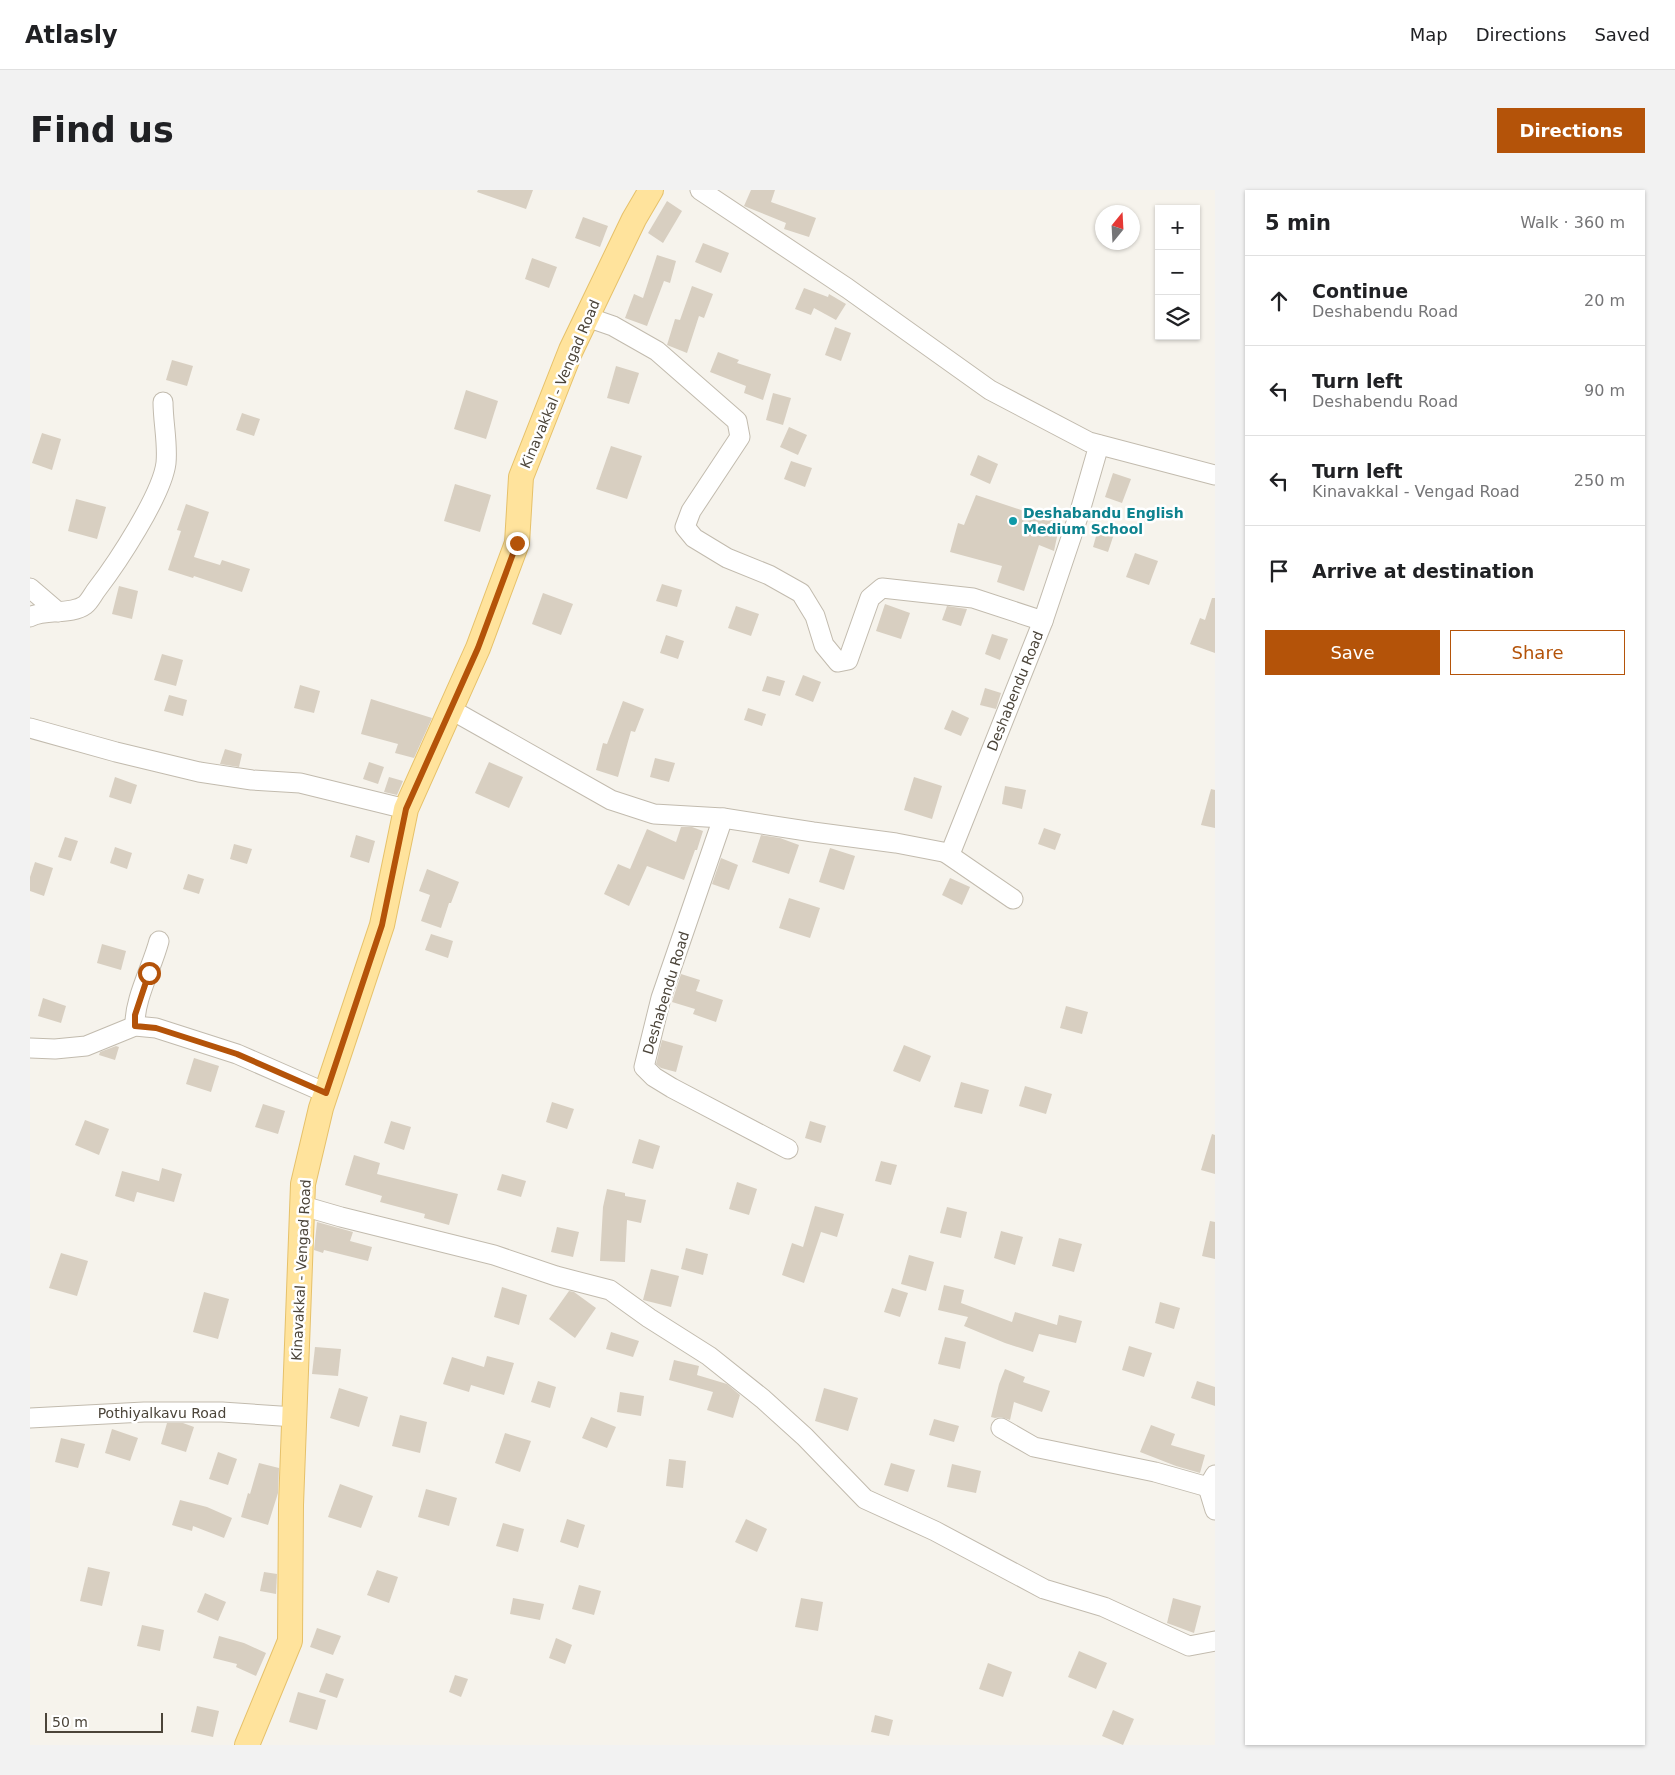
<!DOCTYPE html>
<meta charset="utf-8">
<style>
:root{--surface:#fff;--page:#f2f2f2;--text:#202124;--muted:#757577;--line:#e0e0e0;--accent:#b45309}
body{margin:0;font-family:"DejaVu Sans",sans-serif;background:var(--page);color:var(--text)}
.controls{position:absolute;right:15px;top:15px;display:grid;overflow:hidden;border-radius:0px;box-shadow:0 1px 4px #0004}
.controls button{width:45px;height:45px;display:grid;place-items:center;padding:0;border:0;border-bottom:1px solid var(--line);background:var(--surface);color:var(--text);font:25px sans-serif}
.compass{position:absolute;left:1065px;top:15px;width:45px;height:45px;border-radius:50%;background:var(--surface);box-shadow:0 1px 4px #0004;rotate:18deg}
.scale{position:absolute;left:15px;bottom:12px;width:118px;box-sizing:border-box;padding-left:5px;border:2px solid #4b4439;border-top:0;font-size:14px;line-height:18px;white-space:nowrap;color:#4b4439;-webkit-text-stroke:4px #fff;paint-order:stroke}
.stop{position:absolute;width:15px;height:15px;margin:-11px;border:4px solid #b45309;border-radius:50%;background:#fff}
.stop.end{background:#b45309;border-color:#fff;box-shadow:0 1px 5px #0008}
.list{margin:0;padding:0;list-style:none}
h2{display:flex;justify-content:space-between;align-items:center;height:65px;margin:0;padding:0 20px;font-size:21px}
h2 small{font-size:16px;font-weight:400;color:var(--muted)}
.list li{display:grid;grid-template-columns:32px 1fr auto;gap:15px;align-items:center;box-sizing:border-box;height:90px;padding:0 20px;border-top:1px solid var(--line)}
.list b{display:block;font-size:19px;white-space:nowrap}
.list p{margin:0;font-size:16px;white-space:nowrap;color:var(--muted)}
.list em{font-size:16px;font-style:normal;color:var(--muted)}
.actions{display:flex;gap:10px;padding:15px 20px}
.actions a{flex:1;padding:11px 0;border:1px solid var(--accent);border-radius:0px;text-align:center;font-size:18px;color:var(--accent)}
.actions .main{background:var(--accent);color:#fff}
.icon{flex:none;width:28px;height:28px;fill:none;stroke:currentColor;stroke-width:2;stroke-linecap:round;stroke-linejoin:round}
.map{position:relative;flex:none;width:1185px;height:1555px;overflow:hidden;border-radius:0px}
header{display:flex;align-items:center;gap:30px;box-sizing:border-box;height:70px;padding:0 25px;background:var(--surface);border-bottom:1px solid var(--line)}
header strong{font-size:24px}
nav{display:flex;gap:28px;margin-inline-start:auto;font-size:18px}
.intro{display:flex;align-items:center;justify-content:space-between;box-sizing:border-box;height:120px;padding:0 30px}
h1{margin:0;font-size:35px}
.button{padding:12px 22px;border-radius:0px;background:var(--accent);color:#fff;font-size:18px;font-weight:700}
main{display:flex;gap:30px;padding:0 30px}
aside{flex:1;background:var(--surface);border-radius:0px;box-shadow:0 1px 4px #0004}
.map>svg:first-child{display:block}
.building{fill:#d8cfc1}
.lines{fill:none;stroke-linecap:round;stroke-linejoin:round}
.minor-casing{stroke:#c2bbae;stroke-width:21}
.major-casing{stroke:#e6c16a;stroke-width:26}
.minor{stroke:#fff;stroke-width:19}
.major{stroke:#ffe39c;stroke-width:24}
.route{stroke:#b45309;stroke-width:6}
.culture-dot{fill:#0f9aa8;stroke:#fff;stroke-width:2}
.labels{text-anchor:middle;stroke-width:5;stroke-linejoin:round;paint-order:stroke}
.street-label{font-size:14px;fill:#4b4439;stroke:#fff}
.culture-label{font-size:14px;font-weight:bold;fill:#0d838f;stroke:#fff;text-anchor:start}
</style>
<header>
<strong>Atlasly</strong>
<nav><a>Map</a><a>Directions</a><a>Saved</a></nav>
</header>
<div class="intro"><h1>Find us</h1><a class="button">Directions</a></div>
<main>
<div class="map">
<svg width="1185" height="1555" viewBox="0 0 1185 1555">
<rect width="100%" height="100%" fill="#f6f3ec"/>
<g class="building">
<path d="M 448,0 L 503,0 L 496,19 L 447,2 Z"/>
<path d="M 721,0 L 745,0 L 741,12 L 786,28 L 779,47 L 754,39 L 756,33 L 714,16 Z"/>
<path d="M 637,11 L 652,21 L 633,53 L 618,43 Z"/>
<path d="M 553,27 L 578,36 L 570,57 L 545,48 Z"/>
<path d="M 673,53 L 699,63 L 691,83 L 665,72 Z"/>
<path d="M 627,65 L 646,71 L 640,93 L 634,91 L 617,136 L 595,128 L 604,104 L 613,108 Z"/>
<path d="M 502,68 L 527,77 L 519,98 L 495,89 Z"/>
<path d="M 662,96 L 683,104 L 674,128 L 669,126 L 657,163 L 637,155 L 645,129 L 650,130 Z"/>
<path d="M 774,98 L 798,107 L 799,104 L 816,114 L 806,130 L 784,118 L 781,125 L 765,119 Z"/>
<path d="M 805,137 L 821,143 L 811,171 L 795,165 Z"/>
<path d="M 688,162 L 709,170 L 707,173 L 741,184 L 733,210 L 714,203 L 716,196 L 680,182 Z"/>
<path d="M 142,170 L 163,176 L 157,196 L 136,190 Z"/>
<path d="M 586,176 L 609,183 L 599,214 L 577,208 Z"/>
<path d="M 436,200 L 468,211 L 456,249 L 424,239 Z"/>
<path d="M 743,203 L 761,208 L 753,235 L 736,230 Z"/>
<path d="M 212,223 L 230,229 L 224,246 L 206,240 Z"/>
<path d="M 759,237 L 777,245 L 768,265 L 750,257 Z"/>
<path d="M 12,243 L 31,249 L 22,280 L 2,273 Z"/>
<path d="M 581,256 L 612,266 L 597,309 L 566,299 Z"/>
<path d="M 948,265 L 968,274 L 960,294 L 940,285 Z"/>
<path d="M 761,271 L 782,278 L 775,297 L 754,289 Z"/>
<path d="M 1083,283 L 1101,289 L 1092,313 L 1075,307 Z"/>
<path d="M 425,294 L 461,305 L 450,342 L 414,331 Z"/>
<path d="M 946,305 L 1030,333 L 1024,361 L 1009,355 L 994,401 L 967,392 L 972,376 L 920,362 L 928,333 L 934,335 Z"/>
<path d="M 46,309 L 76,317 L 67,349 L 38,341 Z"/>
<path d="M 156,314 L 179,322 L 164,367 L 190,375 L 192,370 L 220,379 L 212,402 L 164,386 L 163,388 L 138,380 L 151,341 L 147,340 Z"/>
<path d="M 1069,336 L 1085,341 L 1078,362 L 1063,357 Z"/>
<path d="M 1105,363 L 1128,371 L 1119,395 L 1096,387 Z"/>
<path d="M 632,394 L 652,400 L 647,417 L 626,411 Z"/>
<path d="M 89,396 L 108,401 L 102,429 L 82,424 Z"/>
<path d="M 513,403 L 543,414 L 531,445 L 502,434 Z"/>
<path d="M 1182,408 L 1185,408 L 1185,463 L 1160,454 L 1170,428 L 1175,430 Z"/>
<path d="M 855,414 L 880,423 L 871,449 L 846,441 Z"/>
<path d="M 706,416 L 729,424 L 721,446 L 698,438 Z"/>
<path d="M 917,416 L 937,419 L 931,436 L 912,430 Z"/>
<path d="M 962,444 L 978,449 L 970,470 L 955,464 Z"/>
<path d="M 636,445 L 654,451 L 648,469 L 630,463 Z"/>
<path d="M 132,464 L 153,470 L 146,496 L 124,490 Z"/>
<path d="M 773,485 L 791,492 L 783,512 L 765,505 Z"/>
<path d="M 737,486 L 755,491 L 750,506 L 732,501 Z"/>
<path d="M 270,495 L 290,501 L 284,523 L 264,518 Z"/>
<path d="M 955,498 L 971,503 L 966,519 L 950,515 Z"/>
<path d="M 139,505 L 157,510 L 153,526 L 134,521 Z"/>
<path d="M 341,509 L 402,528 L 384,568 L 365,563 L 368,554 L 331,544 Z"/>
<path d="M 593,511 L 614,519 L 605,542 L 601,541 L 588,587 L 566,580 L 573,553 L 577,554 Z"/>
<path d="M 718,518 L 736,524 L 732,536 L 714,530 Z"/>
<path d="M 922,520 L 939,528 L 931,546 L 914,539 Z"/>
<path d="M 195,559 L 212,564 L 209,577 L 190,574 Z"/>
<path d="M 625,568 L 645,573 L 639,592 L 620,587 Z"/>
<path d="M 339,572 L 354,577 L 348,594 L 333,589 Z"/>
<path d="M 459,572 L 493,587 L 479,618 L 445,603 Z"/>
<path d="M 85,587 L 107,595 L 101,614 L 79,607 Z"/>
<path d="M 359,587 L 373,591 L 367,605 L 354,602 Z"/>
<path d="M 884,587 L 912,596 L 902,629 L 874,620 Z"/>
<path d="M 975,596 L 996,600 L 992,619 L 972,614 Z"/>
<path d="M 1181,599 L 1185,600 L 1185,638 L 1171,635 Z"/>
<path d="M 651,637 L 662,637 L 673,641 L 667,660 L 665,660 L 654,690 L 617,676 L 599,716 L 574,704 L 588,674 L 600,679 L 617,639 L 646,652 Z"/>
<path d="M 1014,638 L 1031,644 L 1025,660 L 1008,654 Z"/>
<path d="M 326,645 L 345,651 L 339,673 L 320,667 Z"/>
<path d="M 731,645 L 750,648 L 769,655 L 759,684 L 722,672 Z"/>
<path d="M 35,647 L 48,651 L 41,671 L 28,667 Z"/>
<path d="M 204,654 L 222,659 L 217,674 L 200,669 Z"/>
<path d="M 85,657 L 102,663 L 97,679 L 80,673 Z"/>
<path d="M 800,658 L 825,666 L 814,700 L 789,692 Z"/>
<path d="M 691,668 L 708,675 L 699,700 L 682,694 Z"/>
<path d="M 5,672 L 23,678 L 14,706 L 0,701 L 0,687 Z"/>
<path d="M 397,679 L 429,692 L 421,713 L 419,713 L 411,738 L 391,731 L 400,705 L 389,701 Z"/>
<path d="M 158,684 L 174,689 L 169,704 L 153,699 Z"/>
<path d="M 920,688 L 940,697 L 932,715 L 912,705 Z"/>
<path d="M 759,708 L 790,718 L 780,748 L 749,738 Z"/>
<path d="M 401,744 L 423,751 L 418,768 L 395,760 Z"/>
<path d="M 72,754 L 96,761 L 91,780 L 67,773 Z"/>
<path d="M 651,784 L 670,790 L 666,801 L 693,810 L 686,832 L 663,824 L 665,819 L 642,812 Z"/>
<path d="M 13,808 L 36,816 L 31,833 L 8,826 Z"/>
<path d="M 1036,816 L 1058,822 L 1052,844 L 1030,838 Z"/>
<path d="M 632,850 L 653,856 L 646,882 L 631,878 L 626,874 Z"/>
<path d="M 874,855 L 901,866 L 890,892 L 863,881 Z"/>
<path d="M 86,856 L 89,857 L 85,870 L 69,865 L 70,862 Z"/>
<path d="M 164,868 L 189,876 L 181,902 L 156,894 Z"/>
<path d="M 931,892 L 959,900 L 952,924 L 924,917 Z"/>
<path d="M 995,896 L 1022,904 L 1016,924 L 989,916 Z"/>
<path d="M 522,912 L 544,919 L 537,939 L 516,932 Z"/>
<path d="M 233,914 L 255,921 L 248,944 L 225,937 Z"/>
<path d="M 55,930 L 79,939 L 69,965 L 45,955 Z"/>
<path d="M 361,931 L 381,937 L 374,960 L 354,953 Z"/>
<path d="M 780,931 L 796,936 L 791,953 L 775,948 Z"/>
<path d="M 1182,944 L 1185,945 L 1185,984 L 1171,980 Z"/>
<path d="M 609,949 L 630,956 L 623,979 L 602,973 Z"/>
<path d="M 324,965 L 350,973 L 347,984 L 428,1004 L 419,1035 L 394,1028 L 395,1024 L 350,1012 L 352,1006 L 315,995 Z"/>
<path d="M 851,971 L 867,975 L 861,995 L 845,991 Z"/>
<path d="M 132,978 L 152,984 L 144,1012 L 107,1002 L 104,1012 L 85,1006 L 92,981 L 129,991 Z"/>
<path d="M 472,984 L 496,991 L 491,1007 L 467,1000 Z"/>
<path d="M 707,992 L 727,999 L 719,1025 L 699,1019 Z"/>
<path d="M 577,999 L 595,1003 L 595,1006 L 616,1010 L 611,1033 L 597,1030 L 595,1072 L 570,1071 L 573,1017 Z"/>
<path d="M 785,1016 L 814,1024 L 807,1047 L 791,1042 L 774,1093 L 752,1085 L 762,1053 L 773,1057 Z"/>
<path d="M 917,1017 L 937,1022 L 931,1048 L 910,1043 Z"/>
<path d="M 1180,1031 L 1185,1032 L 1185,1069 L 1172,1066 Z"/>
<path d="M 287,1032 L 323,1042 L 320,1051 L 342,1057 L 338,1071 L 294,1060 L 293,1063 L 284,1060 Z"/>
<path d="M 527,1037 L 549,1042 L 543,1067 L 521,1062 Z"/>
<path d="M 971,1041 L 993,1047 L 985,1075 L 964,1068 Z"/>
<path d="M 1029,1048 L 1052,1054 L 1044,1082 L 1022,1076 Z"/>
<path d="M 656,1058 L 678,1064 L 673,1085 L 651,1079 Z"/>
<path d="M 31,1063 L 58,1071 L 47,1106 L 19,1098 Z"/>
<path d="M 879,1065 L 904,1072 L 896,1101 L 871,1094 Z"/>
<path d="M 621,1079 L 649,1086 L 641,1117 L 613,1110 Z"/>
<path d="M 914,1095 L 934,1100 L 931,1113 L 982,1132 L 985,1122 L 1027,1135 L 1029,1125 L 1052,1131 L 1046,1153 L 1009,1144 L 1003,1162 L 975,1153 L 934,1136 L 938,1127 L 908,1120 Z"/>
<path d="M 472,1097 L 497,1105 L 489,1135 L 464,1127 Z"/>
<path d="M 862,1098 L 878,1103 L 870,1127 L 854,1122 Z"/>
<path d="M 539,1101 L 544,1102 L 566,1118 L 545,1148 L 519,1129 Z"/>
<path d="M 174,1102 L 199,1109 L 188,1149 L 163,1142 Z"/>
<path d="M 1130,1112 L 1150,1118 L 1144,1139 L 1125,1133 Z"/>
<path d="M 581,1142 L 609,1151 L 603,1167 L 576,1159 Z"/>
<path d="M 915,1147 L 936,1152 L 930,1179 L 908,1174 Z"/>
<path d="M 1099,1156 L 1122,1163 L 1114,1187 L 1092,1180 Z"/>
<path d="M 285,1157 L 311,1159 L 308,1186 L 282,1184 Z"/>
<path d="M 457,1166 L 484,1173 L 474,1205 L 441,1195 L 439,1202 L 413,1194 L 422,1167 L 454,1177 Z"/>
<path d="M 644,1170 L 669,1176 L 667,1185 L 697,1194 L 710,1205 L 703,1228 L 677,1220 L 683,1202 L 639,1190 Z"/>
<path d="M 975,1179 L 995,1187 L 993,1192 L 1020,1201 L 1012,1222 L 984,1212 L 980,1230 L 971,1227 L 965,1228 L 961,1227 L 969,1194 Z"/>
<path d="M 508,1191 L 526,1197 L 520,1218 L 501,1212 Z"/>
<path d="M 1167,1191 L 1185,1197 L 1185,1216 L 1161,1208 Z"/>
<path d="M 309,1198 L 338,1207 L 329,1237 L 300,1228 Z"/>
<path d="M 794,1198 L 828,1208 L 818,1241 L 785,1231 Z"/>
<path d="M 590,1202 L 614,1206 L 611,1226 L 587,1222 Z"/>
<path d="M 370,1225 L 397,1232 L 390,1263 L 362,1256 Z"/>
<path d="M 561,1227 L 586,1237 L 577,1258 L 552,1248 Z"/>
<path d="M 904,1229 L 929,1236 L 924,1252 L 899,1245 Z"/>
<path d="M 137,1233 L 153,1233 L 164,1237 L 156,1262 L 131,1254 Z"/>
<path d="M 1121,1235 L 1145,1244 L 1141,1255 L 1175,1265 L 1170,1283 L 1146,1276 L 1110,1262 Z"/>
<path d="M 82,1239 L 108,1248 L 100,1271 L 75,1263 Z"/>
<path d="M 475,1243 L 501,1251 L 490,1282 L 465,1273 Z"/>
<path d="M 31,1248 L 55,1254 L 48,1278 L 25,1272 Z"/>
<path d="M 188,1262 L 207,1269 L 198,1295 L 179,1289 Z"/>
<path d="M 639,1269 L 656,1271 L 653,1298 L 636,1296 Z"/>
<path d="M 229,1273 L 249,1278 L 248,1303 L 238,1335 L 211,1327 L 218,1303 L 220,1304 Z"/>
<path d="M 861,1273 L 885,1280 L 878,1302 L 854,1295 Z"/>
<path d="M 922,1274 L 951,1281 L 946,1303 L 917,1297 Z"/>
<path d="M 310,1294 L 343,1306 L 331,1338 L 298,1327 Z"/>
<path d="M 396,1299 L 427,1308 L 419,1336 L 388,1327 Z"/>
<path d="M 150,1310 L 177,1317 L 202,1328 L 194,1348 L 163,1336 L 162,1341 L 142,1335 Z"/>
<path d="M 537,1329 L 555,1335 L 548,1358 L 530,1352 Z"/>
<path d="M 716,1329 L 737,1339 L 727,1362 L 705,1352 Z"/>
<path d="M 473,1333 L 494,1339 L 488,1362 L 466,1356 Z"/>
<path d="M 58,1377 L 80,1382 L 72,1416 L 50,1411 Z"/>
<path d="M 347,1380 L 368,1387 L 359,1413 L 337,1405 Z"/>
<path d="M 234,1382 L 247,1384 L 246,1404 L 230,1401 Z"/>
<path d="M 549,1395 L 571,1401 L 564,1425 L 542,1419 Z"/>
<path d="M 175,1403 L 196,1412 L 188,1431 L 167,1422 Z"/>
<path d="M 483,1408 L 514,1414 L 510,1430 L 480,1424 Z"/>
<path d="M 771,1408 L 793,1412 L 788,1441 L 765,1437 Z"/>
<path d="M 1143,1408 L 1171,1416 L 1164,1443 L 1137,1433 Z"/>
<path d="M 112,1435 L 134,1440 L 130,1461 L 107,1456 Z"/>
<path d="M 287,1438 L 311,1446 L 303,1465 L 280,1457 Z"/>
<path d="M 189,1446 L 214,1453 L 236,1463 L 226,1486 L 206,1477 L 207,1474 L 183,1468 Z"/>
<path d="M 526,1448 L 542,1455 L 535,1474 L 519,1468 Z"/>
<path d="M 1049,1461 L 1077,1473 L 1066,1499 L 1038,1487 Z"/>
<path d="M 958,1473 L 982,1482 L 973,1507 L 949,1499 Z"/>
<path d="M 296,1483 L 314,1489 L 307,1508 L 289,1502 Z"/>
<path d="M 425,1485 L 438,1489 L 431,1507 L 419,1502 Z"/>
<path d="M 268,1502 L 296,1510 L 287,1540 L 259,1532 Z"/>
<path d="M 167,1516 L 189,1521 L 183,1547 L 161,1542 Z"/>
<path d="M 1083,1520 L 1104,1529 L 1093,1555 L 1072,1546 Z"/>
<path d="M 845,1525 L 863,1530 L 859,1546 L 841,1542 Z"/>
</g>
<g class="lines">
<g class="minor-casing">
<g id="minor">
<path d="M 670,0 L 817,98 L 960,200 L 1059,252 L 1185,285"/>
<path d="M 557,127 L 583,136 L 627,161 L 707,231 L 710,247 L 661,321 L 655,337 L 664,348 L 697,368 L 739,385 L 771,403 L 785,426 L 794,455 L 808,472 L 818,470 L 840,408 L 852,398 L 943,408 L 1013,431"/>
<path d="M 0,398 L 28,422"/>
<path d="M 0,427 C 14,419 42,425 55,415 C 60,411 63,404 67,399 C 87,373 132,305 136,273 C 138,253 133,232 133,212"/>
<path d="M 420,519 L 581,610 L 624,624 L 693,628 L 783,642 L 866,653 L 918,663 L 922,659 L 928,644 L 1013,431 L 1050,321 L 1069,255"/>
<path d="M 0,538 L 86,562 L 169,582 L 222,590 L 270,593 L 376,619"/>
<path d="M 693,628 L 631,808 L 614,877 L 624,887 L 642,898 L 758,959"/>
<path d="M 916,663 L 983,709"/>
<path d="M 105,836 C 104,809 122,778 129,751"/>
<path d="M 0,858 L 25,859 L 56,856 L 105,836 L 126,838 L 207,864 L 296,903"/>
<path d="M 273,1016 L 311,1027 L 464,1065 L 526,1086 L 580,1100 L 619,1128 L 679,1166 L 733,1209 L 775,1247 L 835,1309 L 905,1341 L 1014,1399 L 1074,1417 L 1159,1456 L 1185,1451"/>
<path d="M 0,1228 L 114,1222 L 192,1222 L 265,1227"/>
<path d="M 971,1238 L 1004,1257 L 1125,1282 L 1178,1297 L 1185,1285"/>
<path d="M 1178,1297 L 1185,1320"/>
</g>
</g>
<g class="major-casing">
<path id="major" d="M 217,1555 L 260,1451 L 261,1315 L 273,994 L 291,918 L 352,735 L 376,619 L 448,458 L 487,353 L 491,287 L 541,160 L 604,29 L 621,0"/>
</g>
<use href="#minor" class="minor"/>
<use href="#major" class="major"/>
</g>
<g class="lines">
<path class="route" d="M 119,783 L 105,825 L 105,836 L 126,838 L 207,864 L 296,903 L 352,735 L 376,619 L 448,458 L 487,353"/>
</g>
<circle class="culture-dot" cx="983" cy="331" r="5"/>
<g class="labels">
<g class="street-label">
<text transform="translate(530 194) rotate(-67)" y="5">Kinavakkal - Vengad Road</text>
<text transform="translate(985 501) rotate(-68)" y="5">Deshabendu Road</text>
<text transform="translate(636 803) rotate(-73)" y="5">Deshabendu Road</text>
<text transform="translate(271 1080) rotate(-87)" y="5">Kinavakkal - Vengad Road</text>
<text x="132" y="1228">Pothiyalkavu Road</text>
</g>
<g class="culture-label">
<text x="993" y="328">Deshabandu English<tspan x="993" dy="16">Medium School</tspan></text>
</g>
</g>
</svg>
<div class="controls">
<button>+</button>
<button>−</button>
<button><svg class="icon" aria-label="layers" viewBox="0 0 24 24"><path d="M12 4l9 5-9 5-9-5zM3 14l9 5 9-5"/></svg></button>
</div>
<svg class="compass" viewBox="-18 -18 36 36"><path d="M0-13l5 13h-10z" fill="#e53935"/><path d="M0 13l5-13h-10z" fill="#757577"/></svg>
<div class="scale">50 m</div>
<div class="stop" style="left:119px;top:783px"></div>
<div class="stop end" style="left:487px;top:353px"></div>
</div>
<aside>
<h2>5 min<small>Walk · 360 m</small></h2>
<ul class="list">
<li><svg class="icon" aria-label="ahead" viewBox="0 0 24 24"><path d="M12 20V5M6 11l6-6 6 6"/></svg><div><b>Continue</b><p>Deshabendu Road</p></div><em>20 m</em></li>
<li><svg class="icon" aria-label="left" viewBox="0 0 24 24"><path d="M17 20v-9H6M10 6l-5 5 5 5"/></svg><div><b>Turn left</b><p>Deshabendu Road</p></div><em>90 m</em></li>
<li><svg class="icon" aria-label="left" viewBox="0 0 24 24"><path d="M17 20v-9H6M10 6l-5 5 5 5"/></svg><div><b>Turn left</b><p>Kinavakkal - Vengad Road</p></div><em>250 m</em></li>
<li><svg class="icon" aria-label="arrive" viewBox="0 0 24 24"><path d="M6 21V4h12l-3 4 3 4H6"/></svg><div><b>Arrive at destination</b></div></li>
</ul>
<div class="actions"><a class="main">Save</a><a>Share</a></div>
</aside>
</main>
